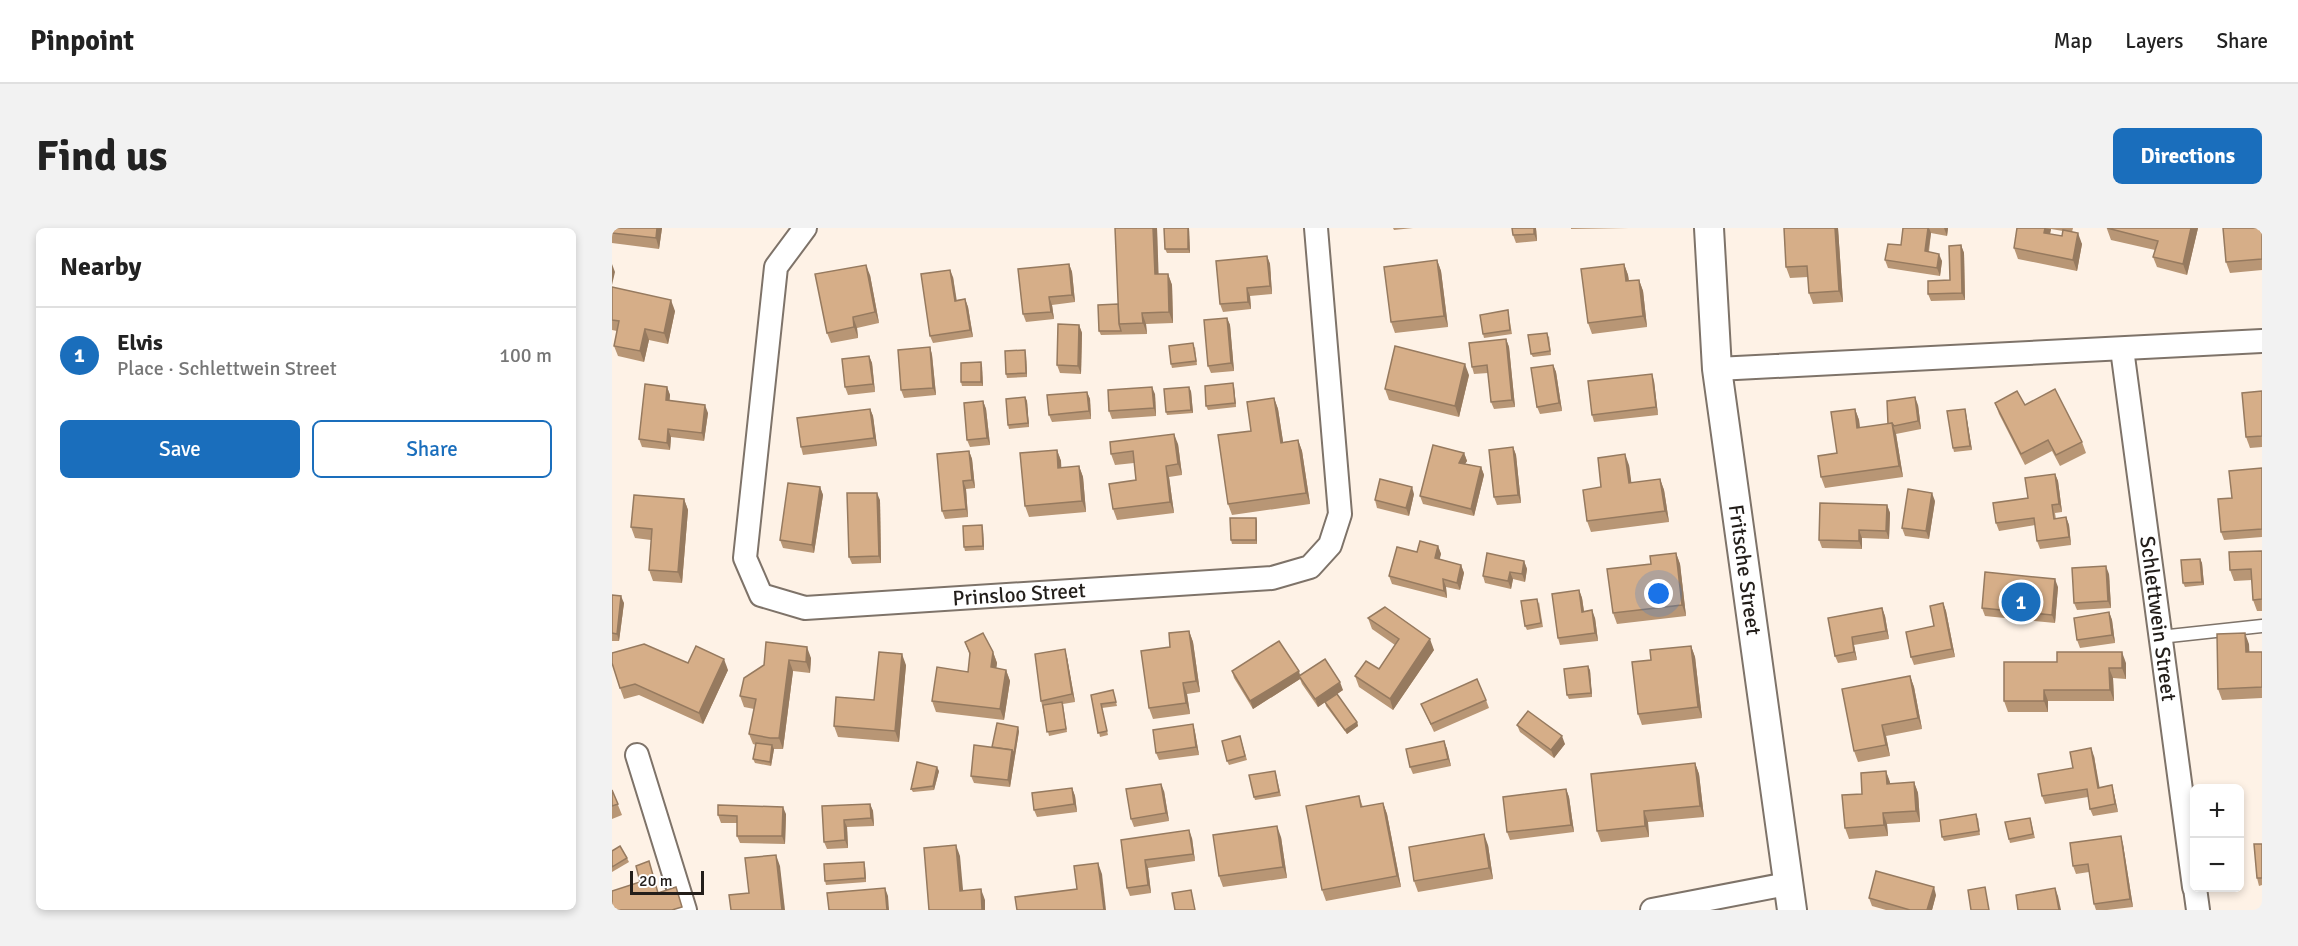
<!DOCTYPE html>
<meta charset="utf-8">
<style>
:root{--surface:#fff;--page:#f2f2f2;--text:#222;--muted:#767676;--line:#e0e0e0;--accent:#1a6ebc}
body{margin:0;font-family:Signika,sans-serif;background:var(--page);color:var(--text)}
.controls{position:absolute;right:18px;bottom:18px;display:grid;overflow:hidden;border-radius:9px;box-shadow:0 3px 9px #0003}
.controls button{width:54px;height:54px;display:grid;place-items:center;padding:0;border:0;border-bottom:2px solid var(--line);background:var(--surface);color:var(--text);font:30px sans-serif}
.scale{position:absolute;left:18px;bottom:15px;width:74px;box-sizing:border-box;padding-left:6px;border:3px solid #231e1a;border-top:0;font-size:16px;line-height:21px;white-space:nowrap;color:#231e1a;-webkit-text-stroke:4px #fff;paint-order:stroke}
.you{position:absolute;left:1047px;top:366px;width:21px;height:21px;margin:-15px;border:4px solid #fff;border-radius:50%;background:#1a73e8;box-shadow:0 0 0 9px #1a73e833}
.badge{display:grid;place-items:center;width:39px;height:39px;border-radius:50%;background:var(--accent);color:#fff;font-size:20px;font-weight:700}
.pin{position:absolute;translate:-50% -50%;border:3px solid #fff;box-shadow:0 2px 6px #0006}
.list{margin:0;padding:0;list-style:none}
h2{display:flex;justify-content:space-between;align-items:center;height:78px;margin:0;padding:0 24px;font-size:26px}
h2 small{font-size:20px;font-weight:400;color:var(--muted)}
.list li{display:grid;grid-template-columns:39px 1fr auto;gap:18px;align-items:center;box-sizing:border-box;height:96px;padding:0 24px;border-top:2px solid var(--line)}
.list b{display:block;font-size:22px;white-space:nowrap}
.list p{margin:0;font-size:20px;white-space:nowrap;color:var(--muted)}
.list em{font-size:20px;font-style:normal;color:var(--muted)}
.actions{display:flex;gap:12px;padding:18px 24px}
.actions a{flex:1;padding:14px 0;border:2px solid var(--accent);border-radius:9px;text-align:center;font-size:21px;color:var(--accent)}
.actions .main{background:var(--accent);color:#fff}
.map{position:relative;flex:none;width:1650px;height:682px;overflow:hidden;border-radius:9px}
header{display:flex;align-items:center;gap:36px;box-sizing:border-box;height:84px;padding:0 30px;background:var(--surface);border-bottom:2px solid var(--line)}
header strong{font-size:28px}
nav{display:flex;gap:33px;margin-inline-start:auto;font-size:21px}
.intro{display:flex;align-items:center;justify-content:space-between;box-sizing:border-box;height:144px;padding:0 36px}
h1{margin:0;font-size:42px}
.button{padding:15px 27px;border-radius:9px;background:var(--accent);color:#fff;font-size:21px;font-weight:700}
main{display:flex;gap:36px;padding:0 36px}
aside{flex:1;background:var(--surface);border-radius:9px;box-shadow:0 3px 9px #0003}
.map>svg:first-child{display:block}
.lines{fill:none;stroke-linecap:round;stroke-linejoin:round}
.service-casing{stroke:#7e7369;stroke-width:15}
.minor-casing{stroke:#7e7369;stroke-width:26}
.tertiary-casing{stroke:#7e7369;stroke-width:32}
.service{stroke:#fff;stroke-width:12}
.minor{stroke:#fff;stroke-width:22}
.tertiary{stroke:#fff;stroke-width:28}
.wall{fill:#b89675;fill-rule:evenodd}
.shaded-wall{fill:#967a5f}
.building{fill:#d6ae88;stroke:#967a5f;stroke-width:1.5}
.labels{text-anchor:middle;stroke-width:4.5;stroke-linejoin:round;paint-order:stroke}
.street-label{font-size:21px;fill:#231e1a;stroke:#fff}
</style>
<header>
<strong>Pinpoint</strong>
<nav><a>Map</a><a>Layers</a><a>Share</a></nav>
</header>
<div class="intro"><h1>Find us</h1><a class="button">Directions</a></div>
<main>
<aside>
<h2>Nearby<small></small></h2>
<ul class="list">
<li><span class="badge">1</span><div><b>Elvis</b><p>Place · Schlettwein Street</p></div><em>100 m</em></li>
</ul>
<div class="actions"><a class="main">Save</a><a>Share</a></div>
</aside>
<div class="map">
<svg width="1650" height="682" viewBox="0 0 1650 682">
<rect width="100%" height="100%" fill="#fef2e6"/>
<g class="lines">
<g class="service-casing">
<path id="service" d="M 1548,409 L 1650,398"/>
</g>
<g class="minor-casing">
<g id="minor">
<path id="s1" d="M 193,0 L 164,39 L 133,330 L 149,367 L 193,380 L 660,350 L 698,339 L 718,317 L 728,286 L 704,0"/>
<path id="s2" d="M 1510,121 L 1582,659"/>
<path d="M 1105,141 L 1650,113"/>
<path d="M 25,527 L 73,682"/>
<path d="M 1583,660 L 1586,682"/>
<path d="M 1040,682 L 1175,656"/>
</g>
</g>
<g class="tertiary-casing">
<g id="tertiary">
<path id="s3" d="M 1097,0 L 1105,141 L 1180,682"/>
</g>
</g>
<use href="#service" class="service"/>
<use href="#minor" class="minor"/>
<use href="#tertiary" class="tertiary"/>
</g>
<g class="wall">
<path d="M 0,0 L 50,0 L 47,21 L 0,15 Z"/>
<path d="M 545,0 L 546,46 L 556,46 L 560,57 L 561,95 L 534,96 L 535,106 L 489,107 L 487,103 L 506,76 Z"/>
<path d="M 552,0 L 577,0 L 578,25 L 555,25 L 553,21 Z"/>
<path d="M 781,0 L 801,0 L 782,2 Z"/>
<path d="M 924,0 L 925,13 L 904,15 L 901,7 Z"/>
<path d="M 959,0 L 1017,0 L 959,1 Z"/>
<path d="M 1172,0 L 1226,0 L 1231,74 L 1201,76 L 1197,65 L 1196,49 L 1178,50 L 1174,39 Z"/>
<path d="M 1289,0 L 1336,0 L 1335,8 L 1319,5 L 1317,24 L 1330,33 L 1328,48 L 1276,40 L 1273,32 L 1289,17 L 1291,0 Z"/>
<path d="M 1405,0 L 1461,0 L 1460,4 L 1470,16 L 1465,43 L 1406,31 L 1402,20 ZM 1439,1 L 1451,3 L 1450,8 L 1438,6 Z"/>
<path d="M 1586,0 L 1575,47 L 1545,39 L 1541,29 L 1543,22 L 1499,12 L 1495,1 Z"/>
<path d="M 1650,0 L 1650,42 L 1618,45 L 1614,34 Z"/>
<path d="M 1349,17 L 1352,25 L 1353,72 L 1319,73 L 1316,66 L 1338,52 Z"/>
<path d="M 655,28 L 658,36 L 660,66 L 638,68 L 639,81 L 611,84 L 608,76 Z"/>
<path d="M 825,32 L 829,43 L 836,99 L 783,105 L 779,94 Z"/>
<path d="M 457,36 L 460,44 L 463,74 L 440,77 L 442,91 L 414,94 L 411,86 Z"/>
<path d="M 1012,36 L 1016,47 L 1017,53 L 1027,52 L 1031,63 L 1035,99 L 980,106 L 976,95 Z"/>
<path d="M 258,47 L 267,95 L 245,100 L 246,110 L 219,115 L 215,105 Z"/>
<path d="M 341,49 L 344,72 L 353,71 L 356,79 L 361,109 L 321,115 L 318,108 Z"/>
<path d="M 0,59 L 63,83 L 56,116 L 37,112 L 32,134 L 6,128 L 2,118 L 5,103 L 0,102 Z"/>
<path d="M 896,82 L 900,106 L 872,110 L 871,106 Z"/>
<path d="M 615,90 L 618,97 L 622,143 L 599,145 L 596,138 Z"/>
<path d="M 467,97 L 470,105 L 469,146 L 448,145 L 445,137 Z"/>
<path d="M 937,108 L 939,127 L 921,129 L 919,126 Z"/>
<path d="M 894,111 L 897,119 L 903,179 L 882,181 L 879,174 L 876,145 L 862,146 L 860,139 Z"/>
<path d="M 318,119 L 320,127 L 324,167 L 292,170 L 289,162 Z"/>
<path d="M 583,119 L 585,137 L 560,140 L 559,136 Z"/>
<path d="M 414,126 L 415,149 L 395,150 L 394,146 Z"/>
<path d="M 257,128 L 260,135 L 263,164 L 236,167 L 233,159 Z"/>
<path d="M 369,134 L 370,138 L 371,158 L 350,158 L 349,154 Z"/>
<path d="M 941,137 L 944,144 L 950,183 L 928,186 L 925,179 Z"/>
<path d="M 857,147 L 847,189 L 777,172 L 773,161 Z"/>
<path d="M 1042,153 L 1046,187 L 982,194 L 980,187 Z"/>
<path d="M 55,159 L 58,167 L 57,173 L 96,185 L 92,213 L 59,209 L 58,222 L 30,219 L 27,211 Z"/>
<path d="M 622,159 L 624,179 L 596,182 L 594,178 Z"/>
<path d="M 579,163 L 581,185 L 555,187 L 554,184 Z"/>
<path d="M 1650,163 L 1650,219 L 1638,220 L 1634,209 Z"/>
<path d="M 475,164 L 478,171 L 479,191 L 440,194 L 437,187 Z"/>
<path d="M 543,166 L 544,188 L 500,191 L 497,183 Z"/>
<path d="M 413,169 L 415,173 L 417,199 L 397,201 L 396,197 Z"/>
<path d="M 662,170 L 666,181 L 671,214 L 686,212 L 690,223 L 698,276 L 620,287 L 616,276 L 639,203 Z"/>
<path d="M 371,173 L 374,181 L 378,217 L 358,219 L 355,212 Z"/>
<path d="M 1383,175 L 1413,177 L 1470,214 L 1474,225 L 1448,238 L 1440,223 L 1413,237 L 1387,186 Z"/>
<path d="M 1306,177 L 1309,201 L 1284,206 L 1291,249 L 1213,260 L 1209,249 L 1225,225 L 1243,181 L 1247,192 L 1248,200 L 1276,196 Z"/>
<path d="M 258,181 L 261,188 L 265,218 L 191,227 L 189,219 Z"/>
<path d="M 1353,181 L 1360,222 L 1342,224 L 1341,220 Z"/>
<path d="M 566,216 L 570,247 L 557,249 L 562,285 L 505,292 L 501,281 L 524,252 L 522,235 L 503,237 L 499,226 Z"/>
<path d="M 901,219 L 904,227 L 909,275 L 885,277 L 882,269 Z"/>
<path d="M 445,222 L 449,233 L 449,240 L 467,238 L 471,249 L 474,284 L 417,289 L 413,278 Z"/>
<path d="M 357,223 L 360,231 L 363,260 L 354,261 L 356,289 L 333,291 L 330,283 Z"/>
<path d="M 852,225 L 855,233 L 853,236 L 869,239 L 872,247 L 862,288 L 811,276 L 808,268 Z"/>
<path d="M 1017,237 L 1019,255 L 1048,251 L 1052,262 L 1057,294 L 979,304 L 975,293 L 989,259 Z"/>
<path d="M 1650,240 L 1650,309 L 1612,312 L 1609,304 L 1620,270 Z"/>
<path d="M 1443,246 L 1446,253 L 1450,284 L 1443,285 L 1444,291 L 1454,289 L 1457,297 L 1459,317 L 1428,321 L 1425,313 L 1423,297 L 1387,303 L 1384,295 L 1416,270 Z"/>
<path d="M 208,259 L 211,267 L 202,325 L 171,320 L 168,312 Z"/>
<path d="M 802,266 L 797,288 L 765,280 L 763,272 Z"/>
<path d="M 72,271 L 76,282 L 70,355 L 41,353 L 37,342 L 39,312 L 23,310 L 19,299 Z"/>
<path d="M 268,272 L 269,335 L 240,336 L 237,329 Z"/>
<path d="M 1323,273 L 1317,311 L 1293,308 L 1290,300 Z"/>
<path d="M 1275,277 L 1278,285 L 1277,311 L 1250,310 L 1250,321 L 1210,320 L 1207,312 Z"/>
<path d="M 644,290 L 645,294 L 645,316 L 620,316 L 619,312 Z"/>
<path d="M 370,297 L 371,301 L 372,322 L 353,323 L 352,319 Z"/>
<path d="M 826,318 L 829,326 L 827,331 L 849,337 L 852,345 L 848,362 L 834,359 L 835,370 L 780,356 L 777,348 L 805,324 Z"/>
<path d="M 1650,323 L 1650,383 L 1645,383 L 1641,372 L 1640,352 L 1622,353 L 1618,342 Z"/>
<path d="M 1064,325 L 1068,336 L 1074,388 L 1005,396 L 1001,385 L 1039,336 Z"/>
<path d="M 1588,331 L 1590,335 L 1592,357 L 1573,359 L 1571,355 Z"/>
<path d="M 912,333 L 915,341 L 913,354 L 901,351 L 899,361 L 873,355 L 871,348 Z"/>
<path d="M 1497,346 L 1499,380 L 1465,382 L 1462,375 Z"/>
<path d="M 1446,359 L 1443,395 L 1373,388 L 1370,380 Z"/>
<path d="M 967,362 L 970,370 L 972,383 L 983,390 L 986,413 L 948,417 L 946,410 Z"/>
<path d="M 0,367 L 12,375 L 7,413 L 0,413 Z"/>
<path d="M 927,374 L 931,399 L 915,402 L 913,398 Z"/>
<path d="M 1331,375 L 1334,383 L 1343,429 L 1302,437 L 1299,429 L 1322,398 Z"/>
<path d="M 1270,380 L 1273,388 L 1277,411 L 1242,417 L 1245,432 L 1226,435 L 1223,428 L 1216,390 Z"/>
<path d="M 1497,384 L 1500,392 L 1503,415 L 1468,420 L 1465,412 Z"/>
<path d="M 756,390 L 822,422 L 781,482 L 747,459 L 743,448 L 767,441 L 783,417 L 760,401 Z"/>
<path d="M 577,403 L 581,414 L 588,464 L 575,466 L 578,486 L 541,491 L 537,480 L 558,419 Z"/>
<path d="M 154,414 L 199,430 L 198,445 L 181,443 L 171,521 L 162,521 L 159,538 L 143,535 L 141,531 L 144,517 L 141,516 L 137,506 L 142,481 L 132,479 L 128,468 L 152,437 Z"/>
<path d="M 353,414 L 381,424 L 385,435 L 384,440 L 394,442 L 398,453 L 392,492 L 324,484 L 320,473 L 356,444 L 358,428 Z"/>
<path d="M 1637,416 L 1637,424 L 1650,424 L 1650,470 L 1610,472 L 1606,461 Z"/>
<path d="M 1079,418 L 1083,429 L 1090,490 L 1030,497 L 1026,486 L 1039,432 Z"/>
<path d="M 455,429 L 463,474 L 451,476 L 455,504 L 437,508 L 429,473 Z"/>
<path d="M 1392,434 L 1514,435 L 1514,451 L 1501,450 L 1502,473 L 1436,473 L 1436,484 L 1396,484 L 1392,473 Z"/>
<path d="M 76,435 L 116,442 L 91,496 L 27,467 L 12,471 L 8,460 Z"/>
<path d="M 294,437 L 287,514 L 226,509 L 222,498 L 262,472 Z"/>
<path d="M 978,442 L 980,469 L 957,471 L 955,467 Z"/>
<path d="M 620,443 L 688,448 L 731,462 L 706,479 L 690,456 L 688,451 L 641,481 L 622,450 Z"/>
<path d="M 1298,448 L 1302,459 L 1310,501 L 1274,508 L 1278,528 L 1246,534 L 1242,523 Z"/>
<path d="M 501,462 L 505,478 L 490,480 L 496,507 L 488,509 L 479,467 Z"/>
<path d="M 874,472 L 877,480 L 822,504 L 809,476 Z"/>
<path d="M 713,474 L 745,494 L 746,498 L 735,506 L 714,478 Z"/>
<path d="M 581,496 L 583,504 L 587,527 L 547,532 L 544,525 Z"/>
<path d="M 905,497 L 953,516 L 942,530 L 908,504 Z"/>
<path d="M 407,503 L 398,559 L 362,555 L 359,548 L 380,519 Z"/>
<path d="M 628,508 L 635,532 L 617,537 L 615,533 Z"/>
<path d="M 832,513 L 835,521 L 839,538 L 801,546 L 798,539 Z"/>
<path d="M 1482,528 L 1487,560 L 1502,565 L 1506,584 L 1481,588 L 1478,581 L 1476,569 L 1433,576 L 1430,568 L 1461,540 Z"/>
<path d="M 1083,535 L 1087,546 L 1092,589 L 1036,594 L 1037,609 L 989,614 L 985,603 Z"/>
<path d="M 327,543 L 322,562 L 301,564 L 299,561 Z"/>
<path d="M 1274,543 L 1278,556 L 1302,554 L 1306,565 L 1308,594 L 1275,596 L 1276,608 L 1237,611 L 1233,600 L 1250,566 Z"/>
<path d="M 664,546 L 669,568 L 643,572 L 642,569 Z"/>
<path d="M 460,560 L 463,568 L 465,584 L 425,589 L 422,582 Z"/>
<path d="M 954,561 L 957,569 L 962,604 L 898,612 L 895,604 Z"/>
<path d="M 0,562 L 10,587 L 0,591 Z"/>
<path d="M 552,563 L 557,593 L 522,599 L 519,591 Z"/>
<path d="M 747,568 L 751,579 L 771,575 L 775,586 L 789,659 L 714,673 L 710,662 Z"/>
<path d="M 258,576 L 261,583 L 262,598 L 235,599 L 236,620 L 215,621 L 212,614 L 210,578 Z"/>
<path d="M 174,586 L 173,616 L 128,615 L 125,608 L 125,595 L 109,595 L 106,587 Z"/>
<path d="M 1366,590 L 1368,607 L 1332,613 L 1330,609 Z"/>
<path d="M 1419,593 L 1423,610 L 1398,615 L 1397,611 Z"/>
<path d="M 669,609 L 675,650 L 611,659 L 607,648 Z"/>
<path d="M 580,610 L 583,633 L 536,640 L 539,665 L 518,668 L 515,660 L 509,612 Z"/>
<path d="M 1511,616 L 1521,679 L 1495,682 L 1484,682 L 1482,676 L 1477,644 L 1464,646 L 1461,638 Z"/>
<path d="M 1650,616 L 1650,657 L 1647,658 L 1645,650 Z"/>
<path d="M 876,617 L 881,651 L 806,664 L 802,653 Z"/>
<path d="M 0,623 L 15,630 L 17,634 L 0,644 Z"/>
<path d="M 253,638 L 254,654 L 214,657 L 213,653 Z"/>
<path d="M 1324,667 L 1320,682 L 1274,682 L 1260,678 L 1257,670 Z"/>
</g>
<g class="shaded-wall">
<path d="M 45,0 L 50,0 L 47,21 L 44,10 Z"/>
<path d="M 541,0 L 545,0 L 547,57 L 543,46 Z"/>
<path d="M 576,0 L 577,0 L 578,25 L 576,21 Z"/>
<path d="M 922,0 L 924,0 L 925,13 L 922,6 Z"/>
<path d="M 1223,0 L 1226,0 L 1231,74 L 1227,63 Z"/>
<path d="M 1316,0 L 1317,0 L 1319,5 L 1315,31 L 1313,23 Z"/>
<path d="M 1332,0 L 1336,0 L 1335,8 Z"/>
<path d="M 1433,0 L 1439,1 L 1436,16 L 1432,5 Z"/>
<path d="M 1579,0 L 1586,0 L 1575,47 L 1571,36 Z"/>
<path d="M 1466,5 L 1470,16 L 1465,43 L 1461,32 Z"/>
<path d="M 1349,17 L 1352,25 L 1353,72 L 1350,65 Z"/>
<path d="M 1327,26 L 1330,33 L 1328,48 L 1325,40 Z"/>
<path d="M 655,28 L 658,36 L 660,66 L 658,58 Z"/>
<path d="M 825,32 L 829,43 L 836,99 L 832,88 Z"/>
<path d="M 0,36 L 3,44 L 0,57 Z"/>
<path d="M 457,36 L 460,44 L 463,74 L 460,67 Z"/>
<path d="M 1012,36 L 1016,47 L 1018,64 L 1014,53 Z"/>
<path d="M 254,37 L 258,47 L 267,95 L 263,84 Z"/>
<path d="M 338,42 L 341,49 L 346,80 L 343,73 Z"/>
<path d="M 556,46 L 560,57 L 561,95 L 557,84 Z"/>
<path d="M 1027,52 L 1031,63 L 1035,99 L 1031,88 Z"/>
<path d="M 635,60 L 638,68 L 639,81 L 636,74 Z"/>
<path d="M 437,69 L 440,77 L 442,91 L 439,84 Z"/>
<path d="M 353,71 L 356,79 L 361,109 L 358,102 Z"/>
<path d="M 59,72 L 63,83 L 56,116 L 52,105 Z"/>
<path d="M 530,85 L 534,96 L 535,106 L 531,95 Z"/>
<path d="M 241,89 L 245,100 L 246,110 L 242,99 Z"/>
<path d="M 615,90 L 618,97 L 622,143 L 619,135 Z"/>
<path d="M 467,97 L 470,105 L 469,146 L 466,138 Z"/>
<path d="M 33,101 L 37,112 L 32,134 L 28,123 Z"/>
<path d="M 894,111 L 897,119 L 903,179 L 900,172 Z"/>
<path d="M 318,119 L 320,127 L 324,167 L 321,160 Z"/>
<path d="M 413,122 L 414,126 L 415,149 L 414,145 Z"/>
<path d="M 257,128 L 260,135 L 263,164 L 261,156 Z"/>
<path d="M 369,134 L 370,138 L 371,158 L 369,154 Z"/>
<path d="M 853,136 L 857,147 L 847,189 L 843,178 Z"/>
<path d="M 941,137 L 944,144 L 950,183 L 947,175 Z"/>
<path d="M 1040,146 L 1042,153 L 1046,187 L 1044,179 Z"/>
<path d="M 621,155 L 622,159 L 624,179 L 623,175 Z"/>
<path d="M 55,159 L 58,167 L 57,180 L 54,172 Z"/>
<path d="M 540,159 L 543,166 L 544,188 L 542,180 Z"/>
<path d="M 577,159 L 579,163 L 581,185 L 579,182 Z"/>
<path d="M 475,164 L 478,171 L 479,191 L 477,183 Z"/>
<path d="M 413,169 L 415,173 L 417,199 L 416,195 Z"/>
<path d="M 1303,169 L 1306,177 L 1309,201 L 1306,193 Z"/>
<path d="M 662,170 L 666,181 L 673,226 L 669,215 Z"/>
<path d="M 371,173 L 374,181 L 378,217 L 375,210 Z"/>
<path d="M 93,177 L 96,185 L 92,213 L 90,205 Z"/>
<path d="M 258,181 L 261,188 L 265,218 L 262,210 Z"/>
<path d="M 1243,181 L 1247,192 L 1249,211 L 1245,200 Z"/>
<path d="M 1353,181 L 1354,185 L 1360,222 L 1358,218 Z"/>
<path d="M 1280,195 L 1284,206 L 1291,249 L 1287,238 Z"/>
<path d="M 56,201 L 59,209 L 58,222 L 55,215 Z"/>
<path d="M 562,206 L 566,216 L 570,247 L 566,236 Z"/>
<path d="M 686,212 L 690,223 L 698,276 L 694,265 Z"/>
<path d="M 901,219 L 904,227 L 909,275 L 906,267 Z"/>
<path d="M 445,222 L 449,233 L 450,251 L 446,240 Z"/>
<path d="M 357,223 L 360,231 L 363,260 L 360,252 Z"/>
<path d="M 852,225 L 855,233 L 849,242 L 847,235 Z"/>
<path d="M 1013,226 L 1017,237 L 1021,266 L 1017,255 Z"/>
<path d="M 467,238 L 471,249 L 474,284 L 470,273 Z"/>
<path d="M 554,238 L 557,249 L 562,285 L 558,274 Z"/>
<path d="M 869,239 L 872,247 L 862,288 L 859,281 Z"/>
<path d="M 1443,246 L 1446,253 L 1450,284 L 1447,276 Z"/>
<path d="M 1048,251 L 1052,262 L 1057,294 L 1053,283 Z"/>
<path d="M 351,253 L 354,261 L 356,289 L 354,281 Z"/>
<path d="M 208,259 L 211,267 L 202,325 L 200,317 Z"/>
<path d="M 800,259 L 802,266 L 797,288 L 794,280 Z"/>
<path d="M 265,265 L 268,272 L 269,335 L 267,328 Z"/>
<path d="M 1320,265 L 1323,273 L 1317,311 L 1314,303 Z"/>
<path d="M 72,271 L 76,282 L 70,355 L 66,344 Z"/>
<path d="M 1275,277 L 1278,285 L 1277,311 L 1274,303 Z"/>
<path d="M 1454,289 L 1457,297 L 1459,317 L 1457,309 Z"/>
<path d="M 644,290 L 645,294 L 645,316 L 644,312 Z"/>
<path d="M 370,297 L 371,301 L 372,322 L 371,318 Z"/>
<path d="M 1247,302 L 1250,310 L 1250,321 L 1247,313 Z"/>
<path d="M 826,318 L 829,326 L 826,338 L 823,330 Z"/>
<path d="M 1064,325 L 1068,336 L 1074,388 L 1070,377 Z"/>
<path d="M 1588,331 L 1590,335 L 1592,357 L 1590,354 Z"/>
<path d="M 912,333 L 915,341 L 913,354 L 910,346 Z"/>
<path d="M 849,337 L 852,345 L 848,362 L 845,355 Z"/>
<path d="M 1494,338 L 1497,346 L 1499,380 L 1496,373 Z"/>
<path d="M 898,344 L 901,351 L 899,361 L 896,353 Z"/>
<path d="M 831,351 L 834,359 L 835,370 L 832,363 Z"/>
<path d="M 1443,351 L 1446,359 L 1443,395 L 1440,387 Z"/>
<path d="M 967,362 L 970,370 L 973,391 L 970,384 Z"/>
<path d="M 9,368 L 12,375 L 7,413 L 5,406 Z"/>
<path d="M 1331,375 L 1334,383 L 1343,429 L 1340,421 Z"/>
<path d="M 1270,380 L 1273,388 L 1277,411 L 1274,403 Z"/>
<path d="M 980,382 L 983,390 L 986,413 L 983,405 Z"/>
<path d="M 1497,384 L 1500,392 L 1503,415 L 1500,407 Z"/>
<path d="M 577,403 L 581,414 L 588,464 L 584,453 Z"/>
<path d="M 1633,405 L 1637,416 L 1638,435 L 1634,424 Z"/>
<path d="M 1240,409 L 1242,417 L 1245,432 L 1242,424 Z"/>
<path d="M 818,411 L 822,422 L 781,482 L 778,471 Z"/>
<path d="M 1079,418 L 1083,429 L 1090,490 L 1086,479 Z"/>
<path d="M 195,419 L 199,430 L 198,445 L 194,434 Z"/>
<path d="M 453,421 L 455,429 L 463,474 L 460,466 Z"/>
<path d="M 381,424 L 385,435 L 383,450 L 379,439 Z"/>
<path d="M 1510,424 L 1514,435 L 1514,451 L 1510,440 Z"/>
<path d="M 290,426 L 294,437 L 287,514 L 283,503 Z"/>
<path d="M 112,431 L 116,442 L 91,496 L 87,485 Z"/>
<path d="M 177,432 L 181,443 L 171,521 L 167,510 Z"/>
<path d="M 976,438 L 978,442 L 980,469 L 979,465 Z"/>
<path d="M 1497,440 L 1501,450 L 1502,473 L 1498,462 Z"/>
<path d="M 394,442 L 398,453 L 392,492 L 388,481 Z"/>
<path d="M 687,443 L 689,451 L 687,448 L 688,451 L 641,481 L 638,473 Z"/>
<path d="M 1298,448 L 1302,459 L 1310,501 L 1306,490 Z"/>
<path d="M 728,454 L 731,462 L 706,479 L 703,471 Z"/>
<path d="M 571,455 L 575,466 L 578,486 L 574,475 Z"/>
<path d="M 1432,462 L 1436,473 L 1436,484 L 1432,473 Z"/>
<path d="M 745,494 L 746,498 L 735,506 L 733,502 Z"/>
<path d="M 581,496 L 583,504 L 587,527 L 584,519 Z"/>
<path d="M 1270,497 L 1274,508 L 1278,528 L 1274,517 Z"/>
<path d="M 406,499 L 407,503 L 398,559 L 396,552 L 400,522 Z"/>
<path d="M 950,508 L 953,516 L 942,530 L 939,522 Z"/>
<path d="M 832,513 L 835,521 L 839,538 L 836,531 Z"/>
<path d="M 160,517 L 162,521 L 159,538 L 158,534 Z"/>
<path d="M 1479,520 L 1482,528 L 1489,567 L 1486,560 Z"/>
<path d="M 1083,535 L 1087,546 L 1092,589 L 1088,578 Z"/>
<path d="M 325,539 L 327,543 L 322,562 L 321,558 Z"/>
<path d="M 1274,543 L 1278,554 L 1279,567 L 1275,556 Z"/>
<path d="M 1302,554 L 1306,565 L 1308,594 L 1304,583 Z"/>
<path d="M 549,556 L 552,563 L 557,593 L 554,585 Z"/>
<path d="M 1500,557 L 1502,565 L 1506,584 L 1503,576 Z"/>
<path d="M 460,560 L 463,568 L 465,584 L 462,576 Z"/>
<path d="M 954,561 L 957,569 L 962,604 L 959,597 Z"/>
<path d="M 771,575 L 775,586 L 789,659 L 785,648 Z"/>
<path d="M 258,576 L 261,583 L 262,598 L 259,590 Z"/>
<path d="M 171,579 L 174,586 L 173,616 L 170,608 Z"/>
<path d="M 1032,583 L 1036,594 L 1037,609 L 1033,598 Z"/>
<path d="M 1271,585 L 1275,596 L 1276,608 L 1272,597 Z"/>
<path d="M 232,592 L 235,599 L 236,620 L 233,612 Z"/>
<path d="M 665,598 L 669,609 L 675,650 L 671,639 Z"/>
<path d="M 577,602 L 580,610 L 583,633 L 581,626 Z"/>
<path d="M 872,606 L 876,617 L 881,651 L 877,640 Z"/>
<path d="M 1509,608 L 1511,616 L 1521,679 L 1518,671 Z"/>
<path d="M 344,617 L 348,628 L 352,673 L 348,663 Z"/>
<path d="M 164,627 L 168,638 L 173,682 L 170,682 Z"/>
<path d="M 533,632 L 536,640 L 539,665 L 536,657 Z"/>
<path d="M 252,634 L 253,638 L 254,654 L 253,650 Z"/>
<path d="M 486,635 L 490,646 L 494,682 L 492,682 Z"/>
<path d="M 1322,659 L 1324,667 L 1320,682 L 1315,682 Z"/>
<path d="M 273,660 L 276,668 L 277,682 L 275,682 Z"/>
<path d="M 1443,660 L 1446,668 L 1449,682 L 1447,682 Z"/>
<path d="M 369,661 L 373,672 L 373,682 L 370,682 Z"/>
</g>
<g class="building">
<path d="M 0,0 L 45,0 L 44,10 L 0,5 Z"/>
<path d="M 503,0 L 541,0 L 543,46 L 556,46 L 557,84 L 530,85 L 531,95 L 507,96 Z"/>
<path d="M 552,0 L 576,0 L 576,21 L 553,21 Z"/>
<path d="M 900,0 L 922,0 L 922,6 L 901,7 Z"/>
<path d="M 1172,0 L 1223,0 L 1227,63 L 1197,65 L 1195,38 L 1174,39 Z"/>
<path d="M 1291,0 L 1316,0 L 1313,23 L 1327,26 L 1325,40 L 1273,32 L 1276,16 L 1289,17 Z"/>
<path d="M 1405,0 L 1433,0 L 1432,5 L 1450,8 L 1451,2 L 1466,5 L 1461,32 L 1402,20 Z"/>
<path d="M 1495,0 L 1579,0 L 1571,36 L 1541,29 L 1546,13 Z"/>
<path d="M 1611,0 L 1650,0 L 1650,31 L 1614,34 Z"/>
<path d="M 1349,17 L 1350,65 L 1316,66 L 1316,53 L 1338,52 L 1337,18 Z"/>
<path d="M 655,28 L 658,58 L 635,60 L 636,74 L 608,76 L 604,33 Z"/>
<path d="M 825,32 L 832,88 L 779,94 L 772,39 Z"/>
<path d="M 457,36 L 460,67 L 437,69 L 439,84 L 411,86 L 406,41 Z"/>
<path d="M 1012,36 L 1014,53 L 1027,52 L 1031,88 L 976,95 L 969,41 Z"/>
<path d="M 254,37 L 263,84 L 241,89 L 242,99 L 215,105 L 203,46 Z"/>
<path d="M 338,42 L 343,73 L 353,71 L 358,102 L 318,108 L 309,46 Z"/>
<path d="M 0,59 L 59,72 L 52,105 L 33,101 L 28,123 L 2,118 L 7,93 L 0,92 Z"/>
<path d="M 506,76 L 507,96 L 509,103 L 487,103 L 486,77 Z"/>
<path d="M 896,82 L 898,102 L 871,106 L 868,87 Z"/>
<path d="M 615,90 L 619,135 L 596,138 L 592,92 Z"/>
<path d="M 446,96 L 467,97 L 466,138 L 445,137 Z"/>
<path d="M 935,105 L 938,123 L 919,126 L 916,107 Z"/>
<path d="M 894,111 L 900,172 L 879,174 L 875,137 L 860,139 L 857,115 Z"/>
<path d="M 581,115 L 584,133 L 559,136 L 557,118 Z"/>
<path d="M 783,118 L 853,136 L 843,178 L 773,161 Z"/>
<path d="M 318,119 L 321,160 L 289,162 L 286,122 Z"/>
<path d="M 413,122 L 414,145 L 394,146 L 393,123 Z"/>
<path d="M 257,128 L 261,156 L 233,159 L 230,131 Z"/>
<path d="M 369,134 L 369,154 L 349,154 L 349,135 Z"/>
<path d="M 941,137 L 947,175 L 925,179 L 919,140 Z"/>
<path d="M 1040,146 L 1044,179 L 980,187 L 976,153 Z"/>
<path d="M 621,155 L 623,175 L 594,178 L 593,158 Z"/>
<path d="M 33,156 L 55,159 L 54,172 L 93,177 L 90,205 L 56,201 L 55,215 L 27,211 Z"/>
<path d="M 540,159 L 542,180 L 497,183 L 496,162 Z"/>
<path d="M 577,159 L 579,182 L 554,184 L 552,161 Z"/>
<path d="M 1443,161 L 1470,214 L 1444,227 L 1436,212 L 1409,226 L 1383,175 L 1405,163 L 1413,177 Z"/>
<path d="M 1650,163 L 1650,208 L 1634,209 L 1630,165 Z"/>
<path d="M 475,164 L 477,183 L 437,187 L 435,167 Z"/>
<path d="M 413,169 L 416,195 L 396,197 L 394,171 Z"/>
<path d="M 1303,169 L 1306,193 L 1282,198 L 1280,195 L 1276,196 L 1275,173 Z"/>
<path d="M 662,170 L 669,215 L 686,212 L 694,265 L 616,276 L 606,207 L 639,203 L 635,174 Z"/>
<path d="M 371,173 L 375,210 L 355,212 L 352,175 Z"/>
<path d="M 258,181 L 262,210 L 189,219 L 185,190 Z"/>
<path d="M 1243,181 L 1245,200 L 1280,195 L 1287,238 L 1209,249 L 1206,228 L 1225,225 L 1219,184 Z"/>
<path d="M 1353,181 L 1358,218 L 1341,220 L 1335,183 Z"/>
<path d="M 562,206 L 566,236 L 554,238 L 558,274 L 501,281 L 497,256 L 524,252 L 521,223 L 499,226 L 498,214 Z"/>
<path d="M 821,217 L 852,225 L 847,235 L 869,239 L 859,281 L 808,268 Z"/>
<path d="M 901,219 L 906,267 L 882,269 L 877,222 Z"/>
<path d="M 445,222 L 446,240 L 467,238 L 470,273 L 413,278 L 408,225 Z"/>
<path d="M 357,223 L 360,252 L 351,253 L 354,281 L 330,283 L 325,226 Z"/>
<path d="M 1013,226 L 1017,255 L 1048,251 L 1053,283 L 975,293 L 971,262 L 989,259 L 986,230 Z"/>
<path d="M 1650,240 L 1650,301 L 1609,304 L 1606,271 L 1620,270 L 1617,243 Z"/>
<path d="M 1443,246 L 1447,276 L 1440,277 L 1442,291 L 1454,289 L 1457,309 L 1425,313 L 1422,290 L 1384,295 L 1381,275 L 1416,270 L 1413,250 Z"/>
<path d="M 768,251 L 800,259 L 794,280 L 763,272 Z"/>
<path d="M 176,255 L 208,259 L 200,317 L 168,312 Z"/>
<path d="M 1296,261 L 1320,265 L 1314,303 L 1290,300 Z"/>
<path d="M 235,265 L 265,265 L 267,328 L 237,329 Z"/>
<path d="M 22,267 L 72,271 L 66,344 L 37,342 L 40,301 L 19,299 Z"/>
<path d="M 1208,275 L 1275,277 L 1274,303 L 1247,302 L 1247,313 L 1207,312 Z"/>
<path d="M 618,290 L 644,290 L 644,312 L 619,312 Z"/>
<path d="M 370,297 L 371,318 L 352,319 L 351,298 Z"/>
<path d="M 808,313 L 826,318 L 823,330 L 849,337 L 845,355 L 831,351 L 832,363 L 777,348 L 785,319 L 805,324 Z"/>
<path d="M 1650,323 L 1650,371 L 1641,372 L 1639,341 L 1618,342 L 1617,324 Z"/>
<path d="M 875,325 L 912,333 L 910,346 L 898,344 L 896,353 L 871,348 Z"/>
<path d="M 1064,325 L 1070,377 L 1001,385 L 995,341 L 1039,336 L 1038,328 Z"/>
<path d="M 1588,331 L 1590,354 L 1571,355 L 1569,332 Z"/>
<path d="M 1494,338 L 1496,373 L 1462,375 L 1460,340 Z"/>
<path d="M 1373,344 L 1443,351 L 1440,387 L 1370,380 Z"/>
<path d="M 967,362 L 970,384 L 980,382 L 983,405 L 946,410 L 940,366 Z"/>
<path d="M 0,367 L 9,368 L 5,406 L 0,405 Z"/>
<path d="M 925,371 L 929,395 L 913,398 L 909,373 Z"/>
<path d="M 1331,375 L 1340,421 L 1299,429 L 1294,404 L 1322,398 L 1318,378 Z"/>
<path d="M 773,379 L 818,411 L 778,471 L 743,448 L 754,433 L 767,441 L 787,411 L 756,390 Z"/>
<path d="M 1270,380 L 1274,403 L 1240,409 L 1242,424 L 1223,428 L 1216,390 Z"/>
<path d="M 1497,384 L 1500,407 L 1465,412 L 1462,390 Z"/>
<path d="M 577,403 L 584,453 L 571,455 L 574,475 L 537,480 L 529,423 L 558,419 L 557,405 Z"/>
<path d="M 371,405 L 381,424 L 379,439 L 394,442 L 388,481 L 320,473 L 325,439 L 356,444 L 358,425 L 353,414 Z"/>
<path d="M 1633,405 L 1634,424 L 1650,424 L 1650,459 L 1606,461 L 1605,406 Z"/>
<path d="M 667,413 L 687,443 L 638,473 L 620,443 Z"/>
<path d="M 154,414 L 195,419 L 194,434 L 177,432 L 167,510 L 158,510 L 137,506 L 144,471 L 128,468 L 132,450 L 152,437 Z"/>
<path d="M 32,416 L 76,435 L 84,418 L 112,431 L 87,485 L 23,456 L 8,460 L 0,435 L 0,425 Z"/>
<path d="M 1079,418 L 1086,479 L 1026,486 L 1020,434 L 1039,432 L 1038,422 Z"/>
<path d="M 453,421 L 460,466 L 429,473 L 423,426 Z"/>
<path d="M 267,424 L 290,426 L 283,503 L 222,498 L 224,469 L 262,472 Z"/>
<path d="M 1445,424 L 1510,424 L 1510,440 L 1497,440 L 1498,462 L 1432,462 L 1432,473 L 1392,473 L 1392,434 L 1445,434 Z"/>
<path d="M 713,431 L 728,454 L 703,471 L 687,448 Z"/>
<path d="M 976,438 L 979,465 L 955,467 L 952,441 Z"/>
<path d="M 1298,448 L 1306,490 L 1270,497 L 1274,517 L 1242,523 L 1230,461 Z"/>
<path d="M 865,451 L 874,472 L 819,496 L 809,476 Z"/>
<path d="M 501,462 L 504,474 L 489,476 L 495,503 L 486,505 L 479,467 Z"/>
<path d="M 725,466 L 745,494 L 733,502 L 713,474 Z"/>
<path d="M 450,474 L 454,501 L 435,504 L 431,477 Z"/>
<path d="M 916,483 L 950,508 L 939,522 L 905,497 Z"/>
<path d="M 385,495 L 406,499 L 402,526 L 400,522 L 380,519 Z"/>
<path d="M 581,496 L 584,519 L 544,525 L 541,502 Z"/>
<path d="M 628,508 L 633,528 L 615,533 L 610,513 Z"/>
<path d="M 832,513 L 836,531 L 798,539 L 794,521 Z"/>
<path d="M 144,515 L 160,517 L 158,534 L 141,531 Z"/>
<path d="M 362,517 L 400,522 L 396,552 L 359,548 Z"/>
<path d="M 1479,520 L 1486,560 L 1500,557 L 1503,576 L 1478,581 L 1475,561 L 1430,568 L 1426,546 L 1461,540 L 1458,524 Z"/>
<path d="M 305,534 L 325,539 L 321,558 L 299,561 Z"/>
<path d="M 1083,535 L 1088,578 L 1032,583 L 1033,598 L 985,603 L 979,546 Z"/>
<path d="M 663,543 L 667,564 L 642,569 L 637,547 Z"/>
<path d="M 1274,543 L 1275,556 L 1302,554 L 1304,583 L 1271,585 L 1272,597 L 1233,600 L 1230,567 L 1250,566 L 1249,545 Z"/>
<path d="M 549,556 L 554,585 L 519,591 L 514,561 Z"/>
<path d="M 460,560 L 462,576 L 422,582 L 420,565 Z"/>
<path d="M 954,561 L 959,597 L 895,604 L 891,569 Z"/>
<path d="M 0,562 L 6,576 L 0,578 Z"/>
<path d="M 747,568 L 749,579 L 771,575 L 785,648 L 710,662 L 694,578 Z"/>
<path d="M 258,576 L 259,590 L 232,592 L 233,612 L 212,614 L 210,578 Z"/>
<path d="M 106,577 L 171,579 L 170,608 L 125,608 L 125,588 L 106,587 Z"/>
<path d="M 1364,586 L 1367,603 L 1330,609 L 1328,592 Z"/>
<path d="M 1418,590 L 1421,606 L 1397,611 L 1393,594 Z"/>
<path d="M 665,598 L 671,639 L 607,648 L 601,607 Z"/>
<path d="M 577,602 L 581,626 L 533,632 L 536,657 L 515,660 L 509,612 Z"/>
<path d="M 872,606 L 877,640 L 802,653 L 797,619 Z"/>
<path d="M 1509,608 L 1518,671 L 1482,676 L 1476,636 L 1461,638 L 1458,615 Z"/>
<path d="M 1642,616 L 1650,616 L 1650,650 L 1645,650 Z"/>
<path d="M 344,617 L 348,663 L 369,661 L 370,682 L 317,682 L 312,620 Z"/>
<path d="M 8,618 L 15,630 L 0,639 L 0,623 Z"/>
<path d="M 164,627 L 170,682 L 119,682 L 117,667 L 137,665 L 133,630 Z"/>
<path d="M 37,633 L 46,665 L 64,659 L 70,679 L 60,682 L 0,682 L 0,663 L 28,654 L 24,638 Z"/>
<path d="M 252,634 L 253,650 L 213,653 L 212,636 Z"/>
<path d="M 486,635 L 492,682 L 405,682 L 403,669 L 465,661 L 462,638 Z"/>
<path d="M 1264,643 L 1322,659 L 1315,682 L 1298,682 L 1257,670 Z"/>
<path d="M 1373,659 L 1377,682 L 1359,682 L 1356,662 Z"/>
<path d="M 273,660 L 275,682 L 217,682 L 215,665 Z"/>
<path d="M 1443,660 L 1447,682 L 1406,682 L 1404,667 Z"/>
<path d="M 579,662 L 583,682 L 563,682 L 560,665 Z"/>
</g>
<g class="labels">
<g class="street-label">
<text dy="7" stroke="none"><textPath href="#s3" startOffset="344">Fritsche Street</textPath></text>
<text dy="7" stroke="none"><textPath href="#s1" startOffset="642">Prinsloo Street</textPath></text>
<text dy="7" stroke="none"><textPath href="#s2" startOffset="272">Schlettwein Street</textPath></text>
</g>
</g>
</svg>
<div class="controls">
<button>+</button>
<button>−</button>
</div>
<div class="scale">20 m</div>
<div class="you"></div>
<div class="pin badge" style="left:1409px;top:374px">1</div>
</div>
</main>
